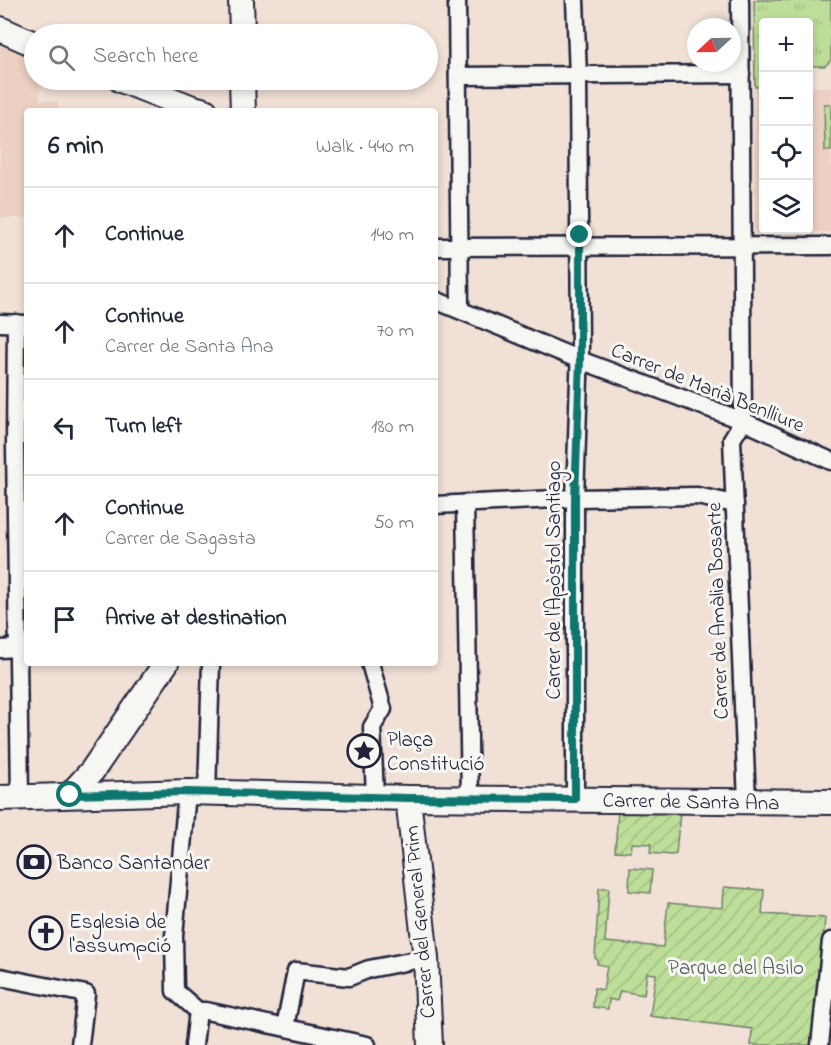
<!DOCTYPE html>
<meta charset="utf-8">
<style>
:root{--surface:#fff;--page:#f2f2f3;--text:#1f2937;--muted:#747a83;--line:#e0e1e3}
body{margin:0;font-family:"Indie Flower",sans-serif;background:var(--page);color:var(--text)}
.controls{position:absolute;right:18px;top:18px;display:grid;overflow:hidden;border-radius:6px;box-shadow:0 3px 9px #0003}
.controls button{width:54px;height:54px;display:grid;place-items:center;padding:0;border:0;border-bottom:2px solid var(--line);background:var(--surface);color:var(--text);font:30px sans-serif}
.compass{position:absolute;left:687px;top:18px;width:54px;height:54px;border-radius:50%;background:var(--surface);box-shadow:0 3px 9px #0003;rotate:248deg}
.stop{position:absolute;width:18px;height:18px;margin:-14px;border:4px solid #0f766e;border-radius:50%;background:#fff}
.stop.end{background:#0f766e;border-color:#fff;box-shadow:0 2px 6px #0008}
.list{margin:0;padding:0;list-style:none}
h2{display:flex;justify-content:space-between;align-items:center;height:78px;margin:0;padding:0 24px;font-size:26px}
h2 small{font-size:20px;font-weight:400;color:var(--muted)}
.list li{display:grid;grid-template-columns:39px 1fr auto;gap:18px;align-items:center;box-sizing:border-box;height:96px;padding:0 24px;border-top:2px solid var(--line)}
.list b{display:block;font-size:22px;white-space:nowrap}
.list p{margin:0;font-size:20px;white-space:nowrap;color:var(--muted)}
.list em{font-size:20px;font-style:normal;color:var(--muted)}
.icon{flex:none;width:33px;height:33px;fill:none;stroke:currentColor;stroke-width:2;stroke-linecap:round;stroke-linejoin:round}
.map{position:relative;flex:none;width:831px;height:1045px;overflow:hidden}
.search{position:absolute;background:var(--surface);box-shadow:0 3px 9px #0003;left:24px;top:24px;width:414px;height:66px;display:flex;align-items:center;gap:15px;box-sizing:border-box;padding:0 21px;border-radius:33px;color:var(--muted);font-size:22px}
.panel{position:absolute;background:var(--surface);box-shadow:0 3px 9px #0003;left:24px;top:108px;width:414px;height:558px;border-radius:6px}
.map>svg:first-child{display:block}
.built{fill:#ecd0c2}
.grass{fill:url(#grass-tufts);stroke:#6f806a;stroke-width:1.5}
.garden{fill:url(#garden-furrows);stroke:#6f806a;stroke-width:1.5}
.pitch{fill:#bcde98;stroke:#6f806a;stroke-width:1.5}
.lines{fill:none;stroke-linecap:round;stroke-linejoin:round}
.street-casing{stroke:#22223b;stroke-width:21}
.secondary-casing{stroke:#22223b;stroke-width:28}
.street{stroke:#f6f6f2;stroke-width:16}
.secondary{stroke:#f6f6f2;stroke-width:24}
.route{stroke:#0f766e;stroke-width:8}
.labels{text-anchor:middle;stroke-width:6;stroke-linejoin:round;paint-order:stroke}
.street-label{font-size:21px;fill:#22223b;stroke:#f6f6f2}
.poi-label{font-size:21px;fill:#22223b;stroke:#f6f6f2;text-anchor:start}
.park-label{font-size:21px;fill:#505a57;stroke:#f6f6f2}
</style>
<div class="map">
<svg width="831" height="1045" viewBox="0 0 831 1045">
<defs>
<pattern id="grass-tufts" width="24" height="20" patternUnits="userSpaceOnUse" patternTransform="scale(1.5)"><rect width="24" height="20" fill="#bcde98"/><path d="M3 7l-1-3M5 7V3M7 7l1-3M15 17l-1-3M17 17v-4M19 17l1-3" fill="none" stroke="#a1be84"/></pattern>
<pattern id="garden-furrows" width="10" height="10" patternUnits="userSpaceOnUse" patternTransform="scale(1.5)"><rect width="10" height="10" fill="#bcde98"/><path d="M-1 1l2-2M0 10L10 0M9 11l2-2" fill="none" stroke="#a1be84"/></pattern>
</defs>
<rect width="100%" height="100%" fill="#f0e0d6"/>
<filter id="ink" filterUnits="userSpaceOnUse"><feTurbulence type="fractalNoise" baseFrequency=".0167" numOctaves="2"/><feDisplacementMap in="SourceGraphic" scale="12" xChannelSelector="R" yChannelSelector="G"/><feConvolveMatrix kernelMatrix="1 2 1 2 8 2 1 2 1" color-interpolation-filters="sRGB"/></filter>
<g filter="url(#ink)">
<g class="built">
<path d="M 9,44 L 34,56 L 34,80 L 41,80 L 39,100 L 58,101 L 58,111 L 27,111 L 27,218 L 0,218 L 0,45 Z"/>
<path d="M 755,87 L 763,87 L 764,230 L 808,230 L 809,87 L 831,87 L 831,232 L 755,233 Z"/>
</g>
<path class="grass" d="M 754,0 L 831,0 L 831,60 L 825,66 L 809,66 L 808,22 L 764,22 L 763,87 L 755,87 Z"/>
<g class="garden">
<path d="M 618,811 L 680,812 L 676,854 L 671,855 L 650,853 L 651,844 L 632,843 L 631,852 L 615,851 Z"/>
<path d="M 630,868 L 652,870 L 650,893 L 629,891 Z"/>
<path d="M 724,887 L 764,890 L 762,914 L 825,918 L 814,1045 L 751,1045 L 752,1029 L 650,1016 L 656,974 L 647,973 L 644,995 L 620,991 L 617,1001 L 609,999 L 608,1009 L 593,1007 L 594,988 L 603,990 L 607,966 L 597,964 L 597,959 L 595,958 L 599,888 L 609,888 L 605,942 L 663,947 L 668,903 L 723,908 Z"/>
</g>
<path class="pitch" d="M 824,104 L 831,104 L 831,151 L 825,151 Z"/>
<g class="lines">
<g class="street-casing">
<g id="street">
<path d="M 457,0 L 460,310"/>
<path d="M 740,0 L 743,421 L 732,439 L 747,802"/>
<path d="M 458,76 L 741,74"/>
<path d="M 435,247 L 831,246"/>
<path d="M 435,300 L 580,360 L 743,421 L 831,461"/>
<path d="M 0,323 L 26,324"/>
<path d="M 16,323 L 15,446 L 20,797"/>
<path d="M 465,503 L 470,799"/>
<path d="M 435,505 L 575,498 L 697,496 L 735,504"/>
<path d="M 0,649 L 18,648"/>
<path d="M 370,663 L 383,709 L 372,727 L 375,797"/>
<path d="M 187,792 L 174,936 L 175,991 L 198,1011"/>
<path d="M 207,793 L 211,663"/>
<path d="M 575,799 L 575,498 L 580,348 L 578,76 L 575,0"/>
<path d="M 0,977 L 86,994 L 80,1045"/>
<path d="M 198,1011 L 206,1011 L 367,1045"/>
<path d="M 285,1027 L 296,971 L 349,977 L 369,969 L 426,958"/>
<path d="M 194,1045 L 198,1011"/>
<path d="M 820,1045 L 831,941"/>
</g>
</g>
<g class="secondary-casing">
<g id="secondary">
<path d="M 241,0 L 242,34"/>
<path d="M 0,29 L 34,44"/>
<path d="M 121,80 L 190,107 L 205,111"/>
<path d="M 242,80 L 243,111"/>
<path d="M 70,795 L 92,771 L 166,663"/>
<path d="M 0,798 L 187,792 L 408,798 L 831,802"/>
<path d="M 408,798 L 426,958 L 430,1045"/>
</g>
</g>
<use href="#street" class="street"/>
<use href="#secondary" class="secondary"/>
</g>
</g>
<g class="lines" filter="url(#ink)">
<path class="route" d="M 70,795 L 187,792 L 408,798 L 575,799 L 575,498 L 580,360 L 580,235"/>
</g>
<defs>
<g id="sight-ring" transform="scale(1.725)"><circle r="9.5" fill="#f6f6f2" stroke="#22223b" stroke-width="1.5"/><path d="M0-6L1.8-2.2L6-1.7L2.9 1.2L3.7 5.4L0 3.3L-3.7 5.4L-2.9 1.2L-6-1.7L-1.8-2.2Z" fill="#22223b"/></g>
<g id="bank-ring" transform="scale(1.725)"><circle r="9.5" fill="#f6f6f2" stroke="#22223b" stroke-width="1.5"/><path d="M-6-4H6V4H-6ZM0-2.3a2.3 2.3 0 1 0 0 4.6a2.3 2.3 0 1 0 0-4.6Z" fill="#22223b"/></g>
<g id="church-ring" transform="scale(1.725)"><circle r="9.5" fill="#f6f6f2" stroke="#22223b" stroke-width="1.5"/><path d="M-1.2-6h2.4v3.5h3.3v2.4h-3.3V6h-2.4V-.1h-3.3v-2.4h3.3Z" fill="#22223b"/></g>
</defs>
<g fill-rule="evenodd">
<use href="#sight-ring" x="364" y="751"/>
<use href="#bank-ring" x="34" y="862"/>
<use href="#church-ring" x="46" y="933"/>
</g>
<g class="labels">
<g class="street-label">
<text transform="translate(708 387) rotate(22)" y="7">Carrer de Marià Benlliure</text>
<text transform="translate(553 580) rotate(-90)" y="7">Carrer de l'Apòstol Santiago</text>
<text transform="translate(717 611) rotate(-92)" y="7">Carrer de Amàlia Bosarte</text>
<text transform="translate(691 801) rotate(1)" y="7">Carrer de Santa Ana</text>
<text transform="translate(419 922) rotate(-95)" y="7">Carrer del General Prim</text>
</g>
<g class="poi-label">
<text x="387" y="746">Plaça<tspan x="387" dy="24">Constitució</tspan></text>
<text x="57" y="869">Banco Santander</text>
<text x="69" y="928">Esglesia de<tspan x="69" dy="24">l'assumpció</tspan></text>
</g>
<g class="park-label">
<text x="736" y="974">Parque del Asilo</text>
</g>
</g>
</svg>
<div class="controls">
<button>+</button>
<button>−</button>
<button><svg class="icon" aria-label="locate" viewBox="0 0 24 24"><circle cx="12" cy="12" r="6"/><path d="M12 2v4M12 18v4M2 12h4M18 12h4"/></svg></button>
<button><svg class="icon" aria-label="layers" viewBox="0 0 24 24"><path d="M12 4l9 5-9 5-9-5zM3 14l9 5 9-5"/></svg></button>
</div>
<svg class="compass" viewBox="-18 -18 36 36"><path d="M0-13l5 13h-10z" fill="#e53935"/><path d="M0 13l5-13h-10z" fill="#747a83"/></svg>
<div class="stop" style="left:70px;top:795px"></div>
<div class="stop end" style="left:580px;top:235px"></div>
<div class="search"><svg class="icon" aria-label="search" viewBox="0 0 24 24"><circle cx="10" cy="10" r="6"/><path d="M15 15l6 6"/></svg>Search here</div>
<section class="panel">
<h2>6 min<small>Walk · 440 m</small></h2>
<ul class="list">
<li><svg class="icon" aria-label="ahead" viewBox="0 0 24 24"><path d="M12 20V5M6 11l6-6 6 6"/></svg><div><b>Continue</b></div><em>140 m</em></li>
<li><svg class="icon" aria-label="ahead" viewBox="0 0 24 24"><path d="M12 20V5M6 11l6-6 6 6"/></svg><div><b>Continue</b><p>Carrer de Santa Ana</p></div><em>70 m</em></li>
<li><svg class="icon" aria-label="left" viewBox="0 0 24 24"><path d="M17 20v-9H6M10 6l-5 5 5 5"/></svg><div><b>Turn left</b></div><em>180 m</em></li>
<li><svg class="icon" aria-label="ahead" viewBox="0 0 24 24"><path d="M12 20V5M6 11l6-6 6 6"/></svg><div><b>Continue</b><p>Carrer de Sagasta</p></div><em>50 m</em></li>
<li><svg class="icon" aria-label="arrive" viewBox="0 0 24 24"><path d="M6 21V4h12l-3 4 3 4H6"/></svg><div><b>Arrive at destination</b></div></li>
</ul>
</section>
</div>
